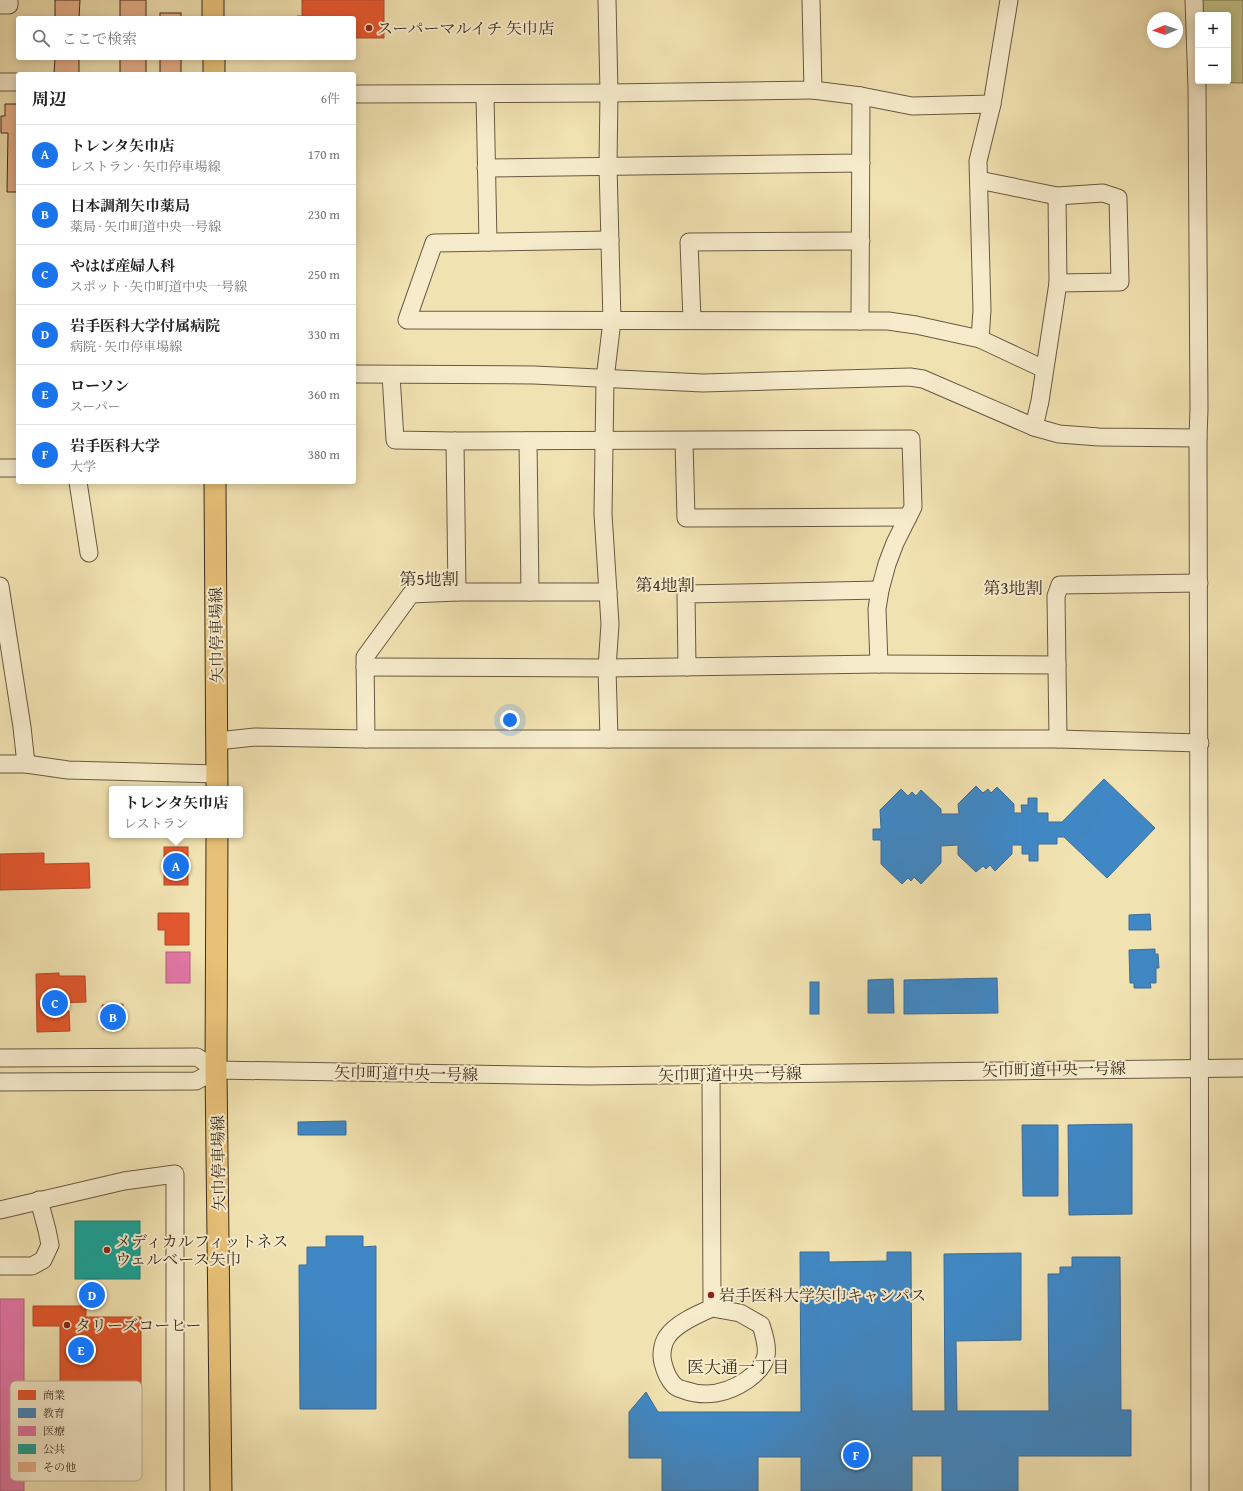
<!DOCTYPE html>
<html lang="ja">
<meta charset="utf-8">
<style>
:root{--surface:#fff;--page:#f2f2f2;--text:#222;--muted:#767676;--line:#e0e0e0;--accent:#1a73e8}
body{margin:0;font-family:"Gentium Book Plus","Noto Serif JP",serif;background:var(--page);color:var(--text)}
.controls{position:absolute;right:12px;top:12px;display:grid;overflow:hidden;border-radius:4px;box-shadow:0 2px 10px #0003}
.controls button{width:36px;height:36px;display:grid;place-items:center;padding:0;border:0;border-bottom:1px solid var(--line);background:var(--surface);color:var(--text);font:20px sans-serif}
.compass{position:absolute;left:1147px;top:12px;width:36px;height:36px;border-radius:50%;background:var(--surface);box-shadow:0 2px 10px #0003;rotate:268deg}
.you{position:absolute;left:510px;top:720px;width:14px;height:14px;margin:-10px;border:3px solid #fff;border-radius:50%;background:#1a73e8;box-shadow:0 0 0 6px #1a73e833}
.badge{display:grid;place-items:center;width:26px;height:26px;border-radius:50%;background:var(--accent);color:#fff;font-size:13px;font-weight:700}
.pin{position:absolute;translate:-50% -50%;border:2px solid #fff;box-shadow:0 1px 4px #0006}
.popup{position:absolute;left:109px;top:786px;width:134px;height:52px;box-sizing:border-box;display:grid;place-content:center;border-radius:4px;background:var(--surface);filter:drop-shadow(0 1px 3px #0005);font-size:13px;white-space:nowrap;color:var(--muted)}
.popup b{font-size:15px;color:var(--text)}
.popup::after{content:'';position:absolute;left:50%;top:100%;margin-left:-8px;border:8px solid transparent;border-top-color:var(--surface)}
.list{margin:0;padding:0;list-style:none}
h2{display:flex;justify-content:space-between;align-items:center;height:52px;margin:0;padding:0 16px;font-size:17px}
h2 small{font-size:13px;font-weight:400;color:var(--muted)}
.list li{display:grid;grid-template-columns:26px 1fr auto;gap:12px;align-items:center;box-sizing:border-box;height:60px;padding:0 16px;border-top:1px solid var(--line)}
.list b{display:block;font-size:15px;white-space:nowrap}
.list p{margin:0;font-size:13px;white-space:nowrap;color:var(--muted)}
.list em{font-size:13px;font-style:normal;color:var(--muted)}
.icon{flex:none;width:22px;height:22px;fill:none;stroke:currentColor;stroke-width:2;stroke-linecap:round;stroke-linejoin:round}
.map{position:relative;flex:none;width:1243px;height:1491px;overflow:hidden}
.search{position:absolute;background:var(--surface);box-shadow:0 2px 10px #0003;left:16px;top:16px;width:340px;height:44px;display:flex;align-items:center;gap:10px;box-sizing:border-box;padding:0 14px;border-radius:4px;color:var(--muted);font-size:15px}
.panel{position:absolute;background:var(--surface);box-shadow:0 2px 10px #0003;left:16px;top:72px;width:340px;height:412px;border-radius:4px}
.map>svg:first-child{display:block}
.green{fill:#c1c187;stroke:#7e7654}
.shops{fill:#e4572e;stroke:#b14a2a}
.schools{fill:#3f88c5;stroke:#3e6c94}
.health{fill:#e377a8;stroke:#b1607f}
.public{fill:#17a398;stroke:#227f74}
.building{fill:#e9b189;stroke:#3b2b20}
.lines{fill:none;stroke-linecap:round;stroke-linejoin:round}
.minor-casing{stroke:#685944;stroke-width:19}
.major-casing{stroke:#3b2b20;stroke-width:23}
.minor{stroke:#f6eccc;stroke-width:17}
.major{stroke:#e8c178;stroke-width:21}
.poi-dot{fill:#8f2418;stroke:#f6eccc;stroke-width:1.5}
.labels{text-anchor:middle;stroke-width:4;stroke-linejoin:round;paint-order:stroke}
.poi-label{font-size:16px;fill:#3b2b20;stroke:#f6eccc;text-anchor:start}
.street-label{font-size:16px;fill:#3b2b20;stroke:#f6eccc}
.neighbourhood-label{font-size:17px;fill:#3b2b20;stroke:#f6eccc}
.key{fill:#f6eccc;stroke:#beb298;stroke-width:1}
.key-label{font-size:11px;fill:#3b2b20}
</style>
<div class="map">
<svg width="1243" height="1491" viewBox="0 0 1243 1491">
<rect width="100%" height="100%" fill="#f1e2b1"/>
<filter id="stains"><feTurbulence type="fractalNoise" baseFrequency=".005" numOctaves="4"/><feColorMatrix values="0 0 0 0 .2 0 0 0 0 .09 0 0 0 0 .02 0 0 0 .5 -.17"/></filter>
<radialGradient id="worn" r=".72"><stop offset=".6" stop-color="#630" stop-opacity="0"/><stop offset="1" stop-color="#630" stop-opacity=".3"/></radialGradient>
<path class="green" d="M 1198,0 L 1243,0 L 1243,83 L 1203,82 L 1228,81 L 1228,15 L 1199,15 Z"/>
<g class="shops">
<path d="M 302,0 L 384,0 L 384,38 L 354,38 L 354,18 L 297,18 L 297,16 L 302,16 Z"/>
<rect x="164" y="847" width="24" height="38"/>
<path d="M 44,853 L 44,864 L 89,863 L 90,888 L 0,890 L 0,854 Z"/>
<path d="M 158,913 L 189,913 L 189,945 L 165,945 L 165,930 L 158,930 Z"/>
<path d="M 59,973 L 59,976 L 85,976 L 86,1002 L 60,1003 L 60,1011 L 69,1011 L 70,1031 L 37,1032 L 36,974 Z"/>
<path d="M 123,1004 L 123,1029 L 103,1029 L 102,1005 Z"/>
<path d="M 33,1306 L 86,1306 L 86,1317 L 141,1317 L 141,1415 L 119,1415 L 119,1425 L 87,1425 L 87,1415 L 60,1416 L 60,1326 L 33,1326 Z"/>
</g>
<g class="schools">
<path d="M 1104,779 L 1155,828 L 1107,878 L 1064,837 L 1057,837 L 1057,844 L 1038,844 L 1038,861 L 1029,861 L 1029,854 L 1022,854 L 1022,845 L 1012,845 L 1012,854 L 995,871 L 990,865 L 986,869 L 983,866 L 976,872 L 958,855 L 958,845 L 941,846 L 941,863 L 921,884 L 914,877 L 911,881 L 908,878 L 902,884 L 881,864 L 881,840 L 873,840 L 873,829 L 881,829 L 880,810 L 901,789 L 908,796 L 912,792 L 916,796 L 921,790 L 941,809 L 941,814 L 959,814 L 958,804 L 976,786 L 983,793 L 988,789 L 991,793 L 997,787 L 1014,804 L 1014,813 L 1022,813 L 1021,805 L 1028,805 L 1028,798 L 1037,798 L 1037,813 L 1048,813 L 1048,822 L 1062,822 Z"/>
<path d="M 1150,914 L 1151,930 L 1129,930 L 1129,915 Z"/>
<path d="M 1155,949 L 1155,954 L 1158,954 L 1159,968 L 1156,968 L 1156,983 L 1150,983 L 1151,988 L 1134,988 L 1134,983 L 1130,983 L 1129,950 Z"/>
<path d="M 997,978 L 998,1013 L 904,1014 L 904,980 Z"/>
<path d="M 893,979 L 894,1013 L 868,1013 L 868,980 Z"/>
<rect x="810" y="982" width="9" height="32"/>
<path d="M 346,1121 L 346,1135 L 298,1135 L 298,1122 Z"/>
<path d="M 1132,1124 L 1132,1214 L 1069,1215 L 1068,1125 Z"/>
<path d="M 1022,1125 L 1058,1125 L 1058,1196 L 1023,1196 Z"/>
<path d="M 326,1236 L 363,1236 L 363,1247 L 376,1246 L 376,1409 L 300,1409 L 299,1265 L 307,1265 L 307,1247 L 326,1247 Z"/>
<path d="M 800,1252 L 829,1252 L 829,1262 L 887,1261 L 887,1252 L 911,1252 L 912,1411 L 945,1411 L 944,1254 L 1021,1253 L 1021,1340 L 956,1341 L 957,1411 L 1049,1411 L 1048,1274 L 1060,1274 L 1060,1267 L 1072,1267 L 1072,1257 L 1120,1257 L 1121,1410 L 1131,1410 L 1131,1456 L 1018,1456 L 1018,1491 L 942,1491 L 942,1456 L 912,1456 L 912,1491 L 801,1491 L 801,1457 L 758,1457 L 758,1491 L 662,1491 L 662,1458 L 629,1458 L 629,1412 L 646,1392 L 658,1412 L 801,1412 Z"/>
</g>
<g class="health">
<rect x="166" y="952" width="24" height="31"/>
<rect x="0" y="1299" width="24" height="192"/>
</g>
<rect class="public" x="75" y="1221" width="65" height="58"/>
<g class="building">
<path d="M 55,0 L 80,0 L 79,18 L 55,18 Z"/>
<rect x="120" y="0" width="26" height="18"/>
<rect x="160" y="13" width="21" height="5"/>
<path d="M 55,58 L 79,58 L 79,74 L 54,74 Z"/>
<rect x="120" y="58" width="26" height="16"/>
<rect x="160" y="58" width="21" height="16"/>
<path d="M 5,104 L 18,104 L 18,192 L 7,192 L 8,133 L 1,133 L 1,116 L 5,116 Z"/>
</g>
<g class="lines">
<g class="minor-casing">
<g id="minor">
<path d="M 607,0 L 609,93 L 608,166 L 612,321 L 605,379 L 603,514 L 610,624 L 607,668 L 609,739"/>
<path d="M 1194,0 L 1197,88 L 1199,409 L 1198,438 C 1200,789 1199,1140 1200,1491"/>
<path d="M 0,5 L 9,5 L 9,0"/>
<path d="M 0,82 L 18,82"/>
<path d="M 813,90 L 861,96"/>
<path d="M 354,94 L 609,93 L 813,90 L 811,0"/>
<path d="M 485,94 L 488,242"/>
<path d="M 486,168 L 861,163"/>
<path d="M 979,180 L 1057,196 L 1103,193 L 1118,198 L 1120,282 L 1058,283"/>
<path d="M 610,240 L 434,243 L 407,320 L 888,321 L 916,325 L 980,339 L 1044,369"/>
<path d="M 692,320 L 689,242 L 861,241"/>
<path d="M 860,321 L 861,96 L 912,106 L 992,104"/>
<path d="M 980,339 L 982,310 L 978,161 L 992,104 L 1009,0"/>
<path d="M 354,374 L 534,375 L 703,383 L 910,377 L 923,379 L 1034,427 L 1059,434 L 1099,437 L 1198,438"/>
<path d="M 391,375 L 395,440 L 455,441"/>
<path d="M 1034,427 L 1040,401 L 1058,283 L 1057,196"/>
<path d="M 528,441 L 530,592"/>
<path d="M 684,441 L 686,518 L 908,517"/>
<path d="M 0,468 L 18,468"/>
<path d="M 78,482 L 89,553"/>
<path d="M 0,586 L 22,727 L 26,764"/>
<path d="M 457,592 L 455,441 L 911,439 L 913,507 L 895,543 L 887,564 L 880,590 L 877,609 L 879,664"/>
<path d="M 365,667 L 607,668 L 879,664 L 1057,665"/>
<path d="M 687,667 L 686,594 L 880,590"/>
<path d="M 366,739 L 365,657 L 411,594 L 457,592 L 608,592"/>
<path d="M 1058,739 L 1056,596 L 1060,585 L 1199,583"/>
<path d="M 217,741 L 255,737 L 366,739 L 1058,739 L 1200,743"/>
<path d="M 0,764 L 26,764 L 68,770 L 217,774"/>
<path d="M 0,1058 L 197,1057 L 216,1070"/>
<path d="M 711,1074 L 712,1308 L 740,1313 L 761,1325 C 769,1350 771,1363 747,1380 C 728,1393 706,1398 684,1390 C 681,1389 676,1388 674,1385 C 668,1379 665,1371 663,1363 C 661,1356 662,1344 667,1337 C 675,1324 698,1314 712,1308"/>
<path d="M 0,1082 L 196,1081 L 216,1070 L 589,1076 L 1243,1068"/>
<path d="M 0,1210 L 124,1181 L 175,1174 L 175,1491"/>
<path d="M 0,1266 L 32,1266 L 43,1260 L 50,1245 L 47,1230 L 39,1200"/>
</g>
</g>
<g class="major-casing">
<g id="major">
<path d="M 213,0 L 213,18"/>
<path d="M 214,58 L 214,74"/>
<path d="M 215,482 L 217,789"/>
<path d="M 217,835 L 216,1070 L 221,1491"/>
</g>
</g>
<use href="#minor" class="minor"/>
<use href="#major" class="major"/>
</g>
<g class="poi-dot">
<circle cx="369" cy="28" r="4"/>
<circle cx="107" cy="1250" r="4"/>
<circle cx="711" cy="1295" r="4"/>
<circle cx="67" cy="1325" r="4"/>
</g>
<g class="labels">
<g class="poi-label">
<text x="377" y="34">スーパーマルイチ 矢巾店</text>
<text x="115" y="1247">メディカルフィットネス<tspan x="115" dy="18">ウェルベース矢巾</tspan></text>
<text x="719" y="1301">岩手医科大学矢巾キャンパス</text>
<text x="75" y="1331">タリーズコーヒー</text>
</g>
<g class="street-label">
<text transform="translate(216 635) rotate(-91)" y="6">矢巾停車場線</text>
<text transform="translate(1054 1069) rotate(-1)" y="6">矢巾町道中央一号線</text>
<text transform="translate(406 1073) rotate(1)" y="6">矢巾町道中央一号線</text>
<text transform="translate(730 1074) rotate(-1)" y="6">矢巾町道中央一号線</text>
<text transform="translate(218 1163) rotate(-91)" y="6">矢巾停車場線</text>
</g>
<g class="neighbourhood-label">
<text x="429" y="585">第5地割</text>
<text x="665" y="591">第4地割</text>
<text x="1013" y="594">第3地割</text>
<text x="738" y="1373">医大通一丁目</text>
</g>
</g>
<rect x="10" y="1381" width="132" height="100" rx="6" class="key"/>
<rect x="18" y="1390" width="18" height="10" fill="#e4572e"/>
<rect x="18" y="1408" width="18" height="10" fill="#3f88c5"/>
<rect x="18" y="1426" width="18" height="10" fill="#e377a8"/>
<rect x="18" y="1444" width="18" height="10" fill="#17a398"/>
<rect x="18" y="1462" width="18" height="10" fill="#e9b189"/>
<g class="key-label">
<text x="43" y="1399">商業</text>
<text x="43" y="1417">教育</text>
<text x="43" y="1435">医療</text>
<text x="43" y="1453">公共</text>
<text x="43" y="1471">その他</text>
</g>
<rect width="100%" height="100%" filter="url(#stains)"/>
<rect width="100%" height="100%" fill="url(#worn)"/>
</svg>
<div class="controls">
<button>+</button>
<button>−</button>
</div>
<svg class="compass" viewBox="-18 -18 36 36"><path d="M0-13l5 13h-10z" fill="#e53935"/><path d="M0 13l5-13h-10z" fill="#767676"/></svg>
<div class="you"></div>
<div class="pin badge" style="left:176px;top:866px">A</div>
<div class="popup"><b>トレンタ矢巾店</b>レストラン</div>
<div class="pin badge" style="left:113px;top:1017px">B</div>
<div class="pin badge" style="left:55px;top:1003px">C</div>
<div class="pin badge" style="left:92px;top:1295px">D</div>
<div class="pin badge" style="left:81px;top:1350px">E</div>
<div class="pin badge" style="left:856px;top:1455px">F</div>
<div class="search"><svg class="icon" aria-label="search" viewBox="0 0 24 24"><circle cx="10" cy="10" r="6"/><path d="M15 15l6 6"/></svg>ここで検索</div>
<section class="panel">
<h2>周辺<small>6件</small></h2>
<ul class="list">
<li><span class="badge">A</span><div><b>トレンタ矢巾店</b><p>レストラン · 矢巾停車場線</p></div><em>170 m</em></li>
<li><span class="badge">B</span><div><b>日本調剤矢巾薬局</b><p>薬局 · 矢巾町道中央一号線</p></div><em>230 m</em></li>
<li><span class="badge">C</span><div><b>やはば産婦人科</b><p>スポット · 矢巾町道中央一号線</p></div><em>250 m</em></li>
<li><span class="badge">D</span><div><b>岩手医科大学付属病院</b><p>病院 · 矢巾停車場線</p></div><em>330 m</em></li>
<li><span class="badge">E</span><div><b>ローソン</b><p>スーパー</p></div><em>360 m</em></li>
<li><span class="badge">F</span><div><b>岩手医科大学</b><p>大学</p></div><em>380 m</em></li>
</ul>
</section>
</div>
